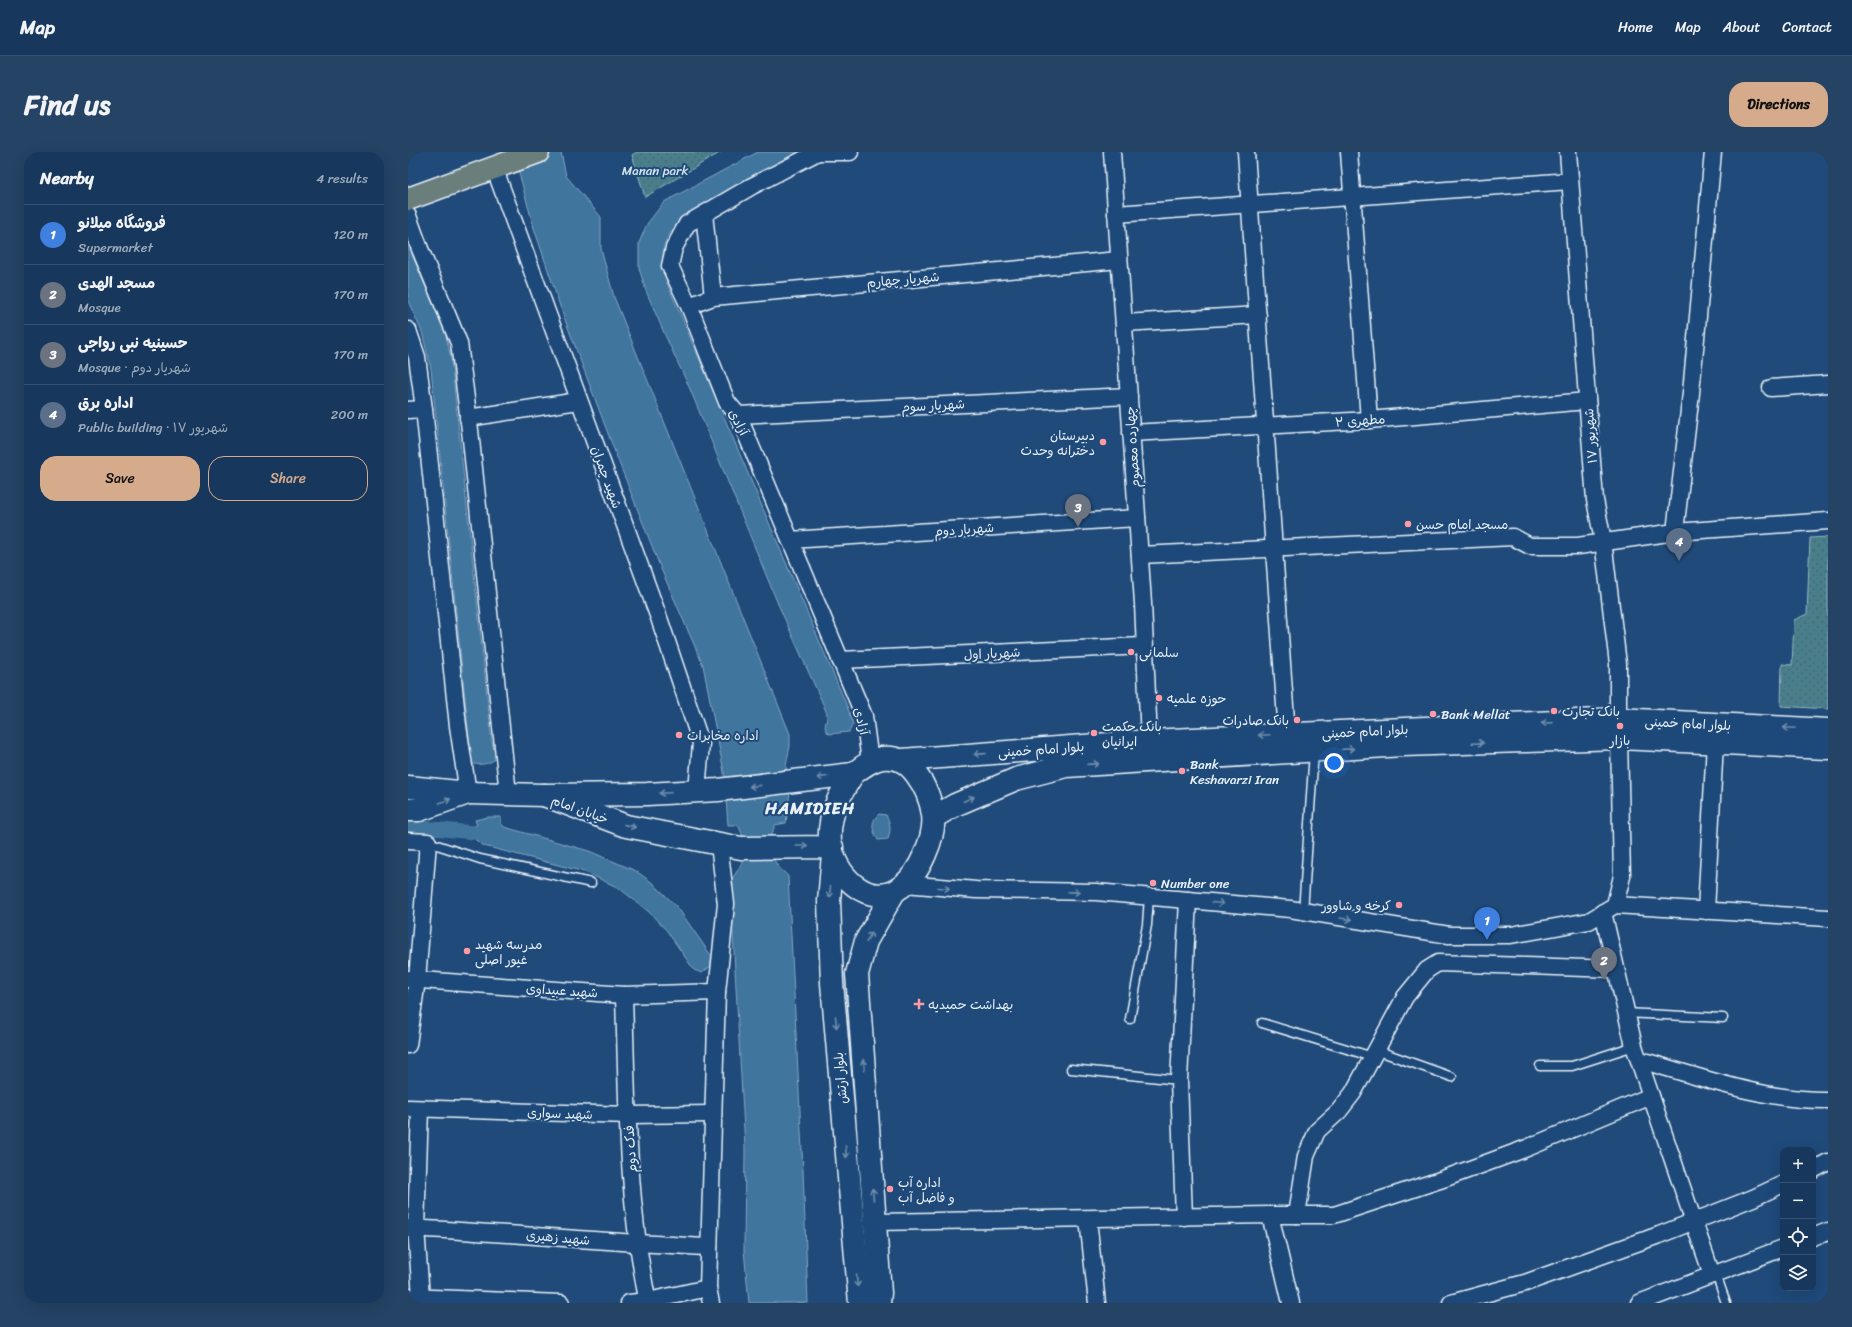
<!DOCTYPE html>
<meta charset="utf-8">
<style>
:root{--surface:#17385c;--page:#244365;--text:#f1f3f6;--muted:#9eacbb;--line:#365272;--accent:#d6ab8b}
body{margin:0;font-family:Sriracha,"Playpen Sans Arabic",sans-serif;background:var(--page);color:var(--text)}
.controls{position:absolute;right:12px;bottom:12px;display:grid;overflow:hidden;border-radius:8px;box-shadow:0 4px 16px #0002}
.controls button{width:36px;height:36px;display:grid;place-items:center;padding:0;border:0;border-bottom:1px solid var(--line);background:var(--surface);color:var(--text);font:20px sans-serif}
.you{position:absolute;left:926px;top:611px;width:14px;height:14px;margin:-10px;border:3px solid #fff;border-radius:50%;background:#1a73e8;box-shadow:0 0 0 6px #1a73e833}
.badge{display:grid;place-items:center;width:26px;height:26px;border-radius:50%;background:var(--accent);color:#fff;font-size:13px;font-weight:700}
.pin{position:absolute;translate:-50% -33px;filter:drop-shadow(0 1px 2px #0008)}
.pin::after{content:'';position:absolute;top:21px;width:14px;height:12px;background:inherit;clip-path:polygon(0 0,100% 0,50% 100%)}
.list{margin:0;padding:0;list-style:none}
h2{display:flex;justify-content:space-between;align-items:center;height:52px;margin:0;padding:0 16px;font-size:17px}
h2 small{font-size:13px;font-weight:400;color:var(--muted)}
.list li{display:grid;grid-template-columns:26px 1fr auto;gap:12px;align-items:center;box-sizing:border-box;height:60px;padding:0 16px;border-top:1px solid var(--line)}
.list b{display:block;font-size:15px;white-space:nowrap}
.list p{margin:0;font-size:13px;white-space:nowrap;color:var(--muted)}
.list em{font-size:13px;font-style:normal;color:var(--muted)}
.actions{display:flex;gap:8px;padding:12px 16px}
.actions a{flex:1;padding:9px 0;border:1px solid var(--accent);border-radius:16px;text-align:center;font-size:14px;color:var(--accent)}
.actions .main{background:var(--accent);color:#111}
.icon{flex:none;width:22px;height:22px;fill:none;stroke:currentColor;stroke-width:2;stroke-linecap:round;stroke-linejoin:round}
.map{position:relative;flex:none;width:1420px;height:1151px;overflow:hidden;border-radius:16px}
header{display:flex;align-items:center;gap:24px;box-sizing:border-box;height:56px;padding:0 20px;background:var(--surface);border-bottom:1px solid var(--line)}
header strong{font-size:19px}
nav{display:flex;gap:22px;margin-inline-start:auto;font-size:14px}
.intro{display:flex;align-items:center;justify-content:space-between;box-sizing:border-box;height:96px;padding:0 24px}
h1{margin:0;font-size:28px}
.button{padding:10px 18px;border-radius:16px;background:var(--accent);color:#111;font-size:14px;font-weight:700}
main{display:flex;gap:24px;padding:0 24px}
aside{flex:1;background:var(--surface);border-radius:16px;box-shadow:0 4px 16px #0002}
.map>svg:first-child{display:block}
.green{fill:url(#green-dots);stroke:#99b8c2}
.water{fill:#41749e;stroke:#84a6c2}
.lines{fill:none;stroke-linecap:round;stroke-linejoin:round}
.canal{stroke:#41749e;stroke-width:14}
.service-casing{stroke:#e8f1f8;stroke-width:11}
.minor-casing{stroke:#e8f1f8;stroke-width:19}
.secondary-casing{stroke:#e8f1f8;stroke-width:25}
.trunk-casing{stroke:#e8f1f8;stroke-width:25}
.service{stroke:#1f4a7a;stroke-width:8}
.minor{stroke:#1f4a7a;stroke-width:16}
.secondary{stroke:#1f4a7a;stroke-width:22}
.trunk{stroke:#6b7f7c;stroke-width:22}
.oneway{stroke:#6f8dac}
.poi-dot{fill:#ff9aa2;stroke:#1f4a7a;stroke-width:1.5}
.labels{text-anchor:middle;stroke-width:4;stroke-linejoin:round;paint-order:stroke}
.park-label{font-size:13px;fill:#d0e0e8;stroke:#1f4a7a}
.street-label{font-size:13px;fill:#e8f1f8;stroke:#1f4a7a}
.poi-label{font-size:13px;fill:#e8f1f8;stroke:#1f4a7a;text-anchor:start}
.district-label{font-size:17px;font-weight:bold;letter-spacing:1px;fill:#e8f1f8;stroke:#1f4a7a}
</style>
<header>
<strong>Map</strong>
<nav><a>Home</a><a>Map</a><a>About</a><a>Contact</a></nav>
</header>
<div class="intro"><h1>Find us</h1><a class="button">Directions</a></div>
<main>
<aside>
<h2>Nearby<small>4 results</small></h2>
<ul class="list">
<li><span class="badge" style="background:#3f7fe0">1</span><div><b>فروشگاه میلانو</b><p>Supermarket</p></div><em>120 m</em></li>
<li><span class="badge" style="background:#6b7280">2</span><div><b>مسجد الهدی</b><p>Mosque</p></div><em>170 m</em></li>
<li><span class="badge" style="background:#6b7280">3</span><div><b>حسینیه نبی رواجی</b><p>Mosque · شهریار دوم</p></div><em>170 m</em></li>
<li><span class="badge" style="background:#5c6f8a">4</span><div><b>اداره برق</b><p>Public building · ۱۷ شهریور</p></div><em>200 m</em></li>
</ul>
<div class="actions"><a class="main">Save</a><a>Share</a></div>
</aside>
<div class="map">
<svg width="1420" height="1151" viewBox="0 0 1420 1151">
<defs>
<pattern id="green-dots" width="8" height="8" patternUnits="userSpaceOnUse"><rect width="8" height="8" fill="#4a7e8b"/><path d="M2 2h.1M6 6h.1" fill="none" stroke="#48666e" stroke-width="1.8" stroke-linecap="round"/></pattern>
</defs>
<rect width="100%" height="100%" fill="#1f4a7a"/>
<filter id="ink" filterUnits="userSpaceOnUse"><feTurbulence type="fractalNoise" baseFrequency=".025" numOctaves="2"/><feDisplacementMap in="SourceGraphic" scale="8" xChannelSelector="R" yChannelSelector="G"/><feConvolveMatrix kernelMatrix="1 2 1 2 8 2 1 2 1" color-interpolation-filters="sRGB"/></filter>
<g filter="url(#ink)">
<g class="green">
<path d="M 229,0 L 313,0 L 237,45 L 224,3 Z"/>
<path d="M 1420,385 L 1420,557 L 1373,554 L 1374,512 L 1384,513 L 1386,468 L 1399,462 L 1402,386 Z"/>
</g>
<g class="water">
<path d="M 102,0 L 153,0 L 158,24 L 193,65 L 193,97 L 206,145 L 382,582 L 382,594 L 378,614 L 382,640 L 378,671 L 367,673 C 362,685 361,702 369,713 C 372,717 377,721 380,724 L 395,1018 L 400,1151 L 341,1151 L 336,1098 L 337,996 L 322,729 C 337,710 342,696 330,673 L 320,673 L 316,620 L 295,513 L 253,417 L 210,308 L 153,157 L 126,76 L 111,21 Z"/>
<path d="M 350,0 L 394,0 L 284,60 C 255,81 250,96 259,131 L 439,554 L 445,572 L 441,580 L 421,582 C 413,575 420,570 419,562 C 418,559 416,555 415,552 L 370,452 L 282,237 L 257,183 L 238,139 L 231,116 L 231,91 L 239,72 L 256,50 Z"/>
<path d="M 0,83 L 5,105 L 37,180 L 43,206 L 84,590 L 88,606 C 82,612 74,613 65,612 L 60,605 L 62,595 L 23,217 L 14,180 L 0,149 Z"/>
<path d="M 471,662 L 478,663 C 483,672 483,678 480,687 L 470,688 C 464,678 462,670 471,662 Z"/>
<path d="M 80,665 L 93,665 L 93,671 L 96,675 L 181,699 L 228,719 L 246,732 L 270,756 L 304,805 C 307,813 300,816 294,821 L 286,818 L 259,779 L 241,760 L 211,736 L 177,720 L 76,694 L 61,683 L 61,676 L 69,673 L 67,668 Z"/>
</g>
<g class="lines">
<path class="canal" d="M 0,674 L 80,682"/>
<g class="service-casing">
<g id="service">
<path d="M 20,690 L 72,707 L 183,731"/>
<path d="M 895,760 L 906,599"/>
<path d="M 1218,861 L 1315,866"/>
<path d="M 722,867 L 739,773 L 741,745"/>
<path d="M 854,871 L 965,905"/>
<path d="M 968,898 L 1044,925"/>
<path d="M 1132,914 L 1164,914 L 1226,894"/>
<path d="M 663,917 L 771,928"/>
<path d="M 1308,1122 L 1318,1151"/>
</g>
</g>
<g class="minor-casing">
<g id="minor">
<path d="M 442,0 L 410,0 L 344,34 L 279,72 L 266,96 L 262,114 L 281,154 L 319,250 L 330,263 L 456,564 L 462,610"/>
<path d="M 704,0 L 735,451 L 741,589"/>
<path d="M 838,0 L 879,582"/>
<path d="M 941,0 L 961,268"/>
<path d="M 1160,0 L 1187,348 L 1195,389 L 1210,512 L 1210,567"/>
<path d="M 86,15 L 251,466 L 293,591 L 289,639"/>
<path d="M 296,62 L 305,145"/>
<path d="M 708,62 L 1162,29"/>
<path d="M 0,64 L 12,97 L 51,191 L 62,278 L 100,642"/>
<path d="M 281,154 L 305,145 L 711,108"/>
<path d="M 716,171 L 850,163"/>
<path d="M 0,178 L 9,205 L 16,257 L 50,574 L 60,641"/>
<path d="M 1363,236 L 1420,232"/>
<path d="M 0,258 L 16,257"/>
<path d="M 330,263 L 721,244"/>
<path d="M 60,266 L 170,249"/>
<path d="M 723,281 L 961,268 L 1179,249"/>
<path d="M 1267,380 L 1420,369"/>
<path d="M 382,388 L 729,366"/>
<path d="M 732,403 L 1105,385 L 1122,394 L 1170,394 L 1267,380 L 1283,241 L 1305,0"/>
<path d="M 432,508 L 736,494"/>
<path d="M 0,689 L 20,690 L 9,828 L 0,893"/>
<path d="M 497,732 L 568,738 L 688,740 L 882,757 L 1041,783 L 1103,783 L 1181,769 L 1207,753 L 1214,724 L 1211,586"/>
<path d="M 1207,753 L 1420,766"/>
<path d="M 1298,759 L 1307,591"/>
<path d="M 0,827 L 216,843 L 309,840"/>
<path d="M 216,843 C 219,946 219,1050 240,1151"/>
<path d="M 1232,908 C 1293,925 1356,949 1420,948"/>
<path d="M 1243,944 L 1304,1123"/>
<path d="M 0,956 L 220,963 L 305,962"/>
<path d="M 12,957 L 8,1076 L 13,1145"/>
<path d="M 1405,1018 L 1420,1010"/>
<path d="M 862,1063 L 926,1063 L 1035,1027 L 1119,996 L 1243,944 L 1226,894 L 1195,760"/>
<path d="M 889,1063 L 898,1004 L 909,979 L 931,959 L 945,941 L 997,845 L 1019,818 L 1030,811 L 1207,817"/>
<path d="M 776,1065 L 771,928 L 780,748"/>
<path d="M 680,1067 L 689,1151"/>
<path d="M 467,1070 L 862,1063 L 883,1151"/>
<path d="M 0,1076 C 100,1081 200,1090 301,1095"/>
<path d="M 1405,1085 L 1420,1079"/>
<path d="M 0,1145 L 153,1151"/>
<path d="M 221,1151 L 240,1149 L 300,1136"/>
<path d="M 303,1151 L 300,1136 L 309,840 L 318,752 L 311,692"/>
<path d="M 1043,1151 L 1117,1131 L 1251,1083 L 1345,1046 L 1375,1032"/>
<path d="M 1231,1151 L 1375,1096"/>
</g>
</g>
<g class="secondary-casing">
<g id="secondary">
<path d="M 494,608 L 741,589 L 1210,567 L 1420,578"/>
<path d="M 0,635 L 60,641 L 11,658 L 0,658"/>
<path d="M 60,641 L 136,643"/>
<path d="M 526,665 L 547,653 L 608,627 L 658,614 L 995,593 L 1211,586 L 1420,596"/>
<path d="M 424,695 L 333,696 L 218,674 L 136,643 L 239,642 L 310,638 L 445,622 C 454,615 463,608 474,606 C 489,604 499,610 508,622 C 517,634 523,647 525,663 C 528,684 511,723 493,735 C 461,759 425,722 422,689 C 420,663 432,642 445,622"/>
<path d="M 425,702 L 421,749 L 424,831 L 452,1151"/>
<path d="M 471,1151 L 472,1141 L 449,822 L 458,789 L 486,740"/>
</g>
</g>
<g class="trunk-casing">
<path id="trunk" d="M 0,47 L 130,0"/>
</g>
<use href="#service" class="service"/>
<use href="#minor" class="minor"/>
<use href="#secondary" class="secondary"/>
<use href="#trunk" class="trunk"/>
</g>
<defs><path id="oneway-shaft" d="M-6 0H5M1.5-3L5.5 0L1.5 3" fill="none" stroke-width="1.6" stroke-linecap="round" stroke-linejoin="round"/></defs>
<g class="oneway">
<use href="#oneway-shaft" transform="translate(1139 571) rotate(178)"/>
<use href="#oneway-shaft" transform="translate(1381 576) rotate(-177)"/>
<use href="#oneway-shaft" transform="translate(856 583) rotate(177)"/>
<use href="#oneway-shaft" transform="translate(1070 591) rotate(-2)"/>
<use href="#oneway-shaft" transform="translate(940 597) rotate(-4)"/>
<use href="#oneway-shaft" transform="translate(572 602) rotate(176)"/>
<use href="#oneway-shaft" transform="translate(685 612) rotate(-4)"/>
<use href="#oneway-shaft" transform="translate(415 625) rotate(173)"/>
<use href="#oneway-shaft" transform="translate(347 634) rotate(173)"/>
<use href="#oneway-shaft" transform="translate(257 641) rotate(177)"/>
<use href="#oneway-shaft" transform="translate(561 647) rotate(-23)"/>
<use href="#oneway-shaft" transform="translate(37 649) rotate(-20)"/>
<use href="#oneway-shaft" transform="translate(222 674) rotate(13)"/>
<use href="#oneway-shaft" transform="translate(394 694)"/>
<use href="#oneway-shaft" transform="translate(536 736) rotate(5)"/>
<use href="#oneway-shaft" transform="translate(422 740) rotate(95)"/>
<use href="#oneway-shaft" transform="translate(666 740) rotate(1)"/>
<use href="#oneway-shaft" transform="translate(810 751) rotate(5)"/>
<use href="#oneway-shaft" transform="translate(938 767) rotate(9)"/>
<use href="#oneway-shaft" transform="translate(461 785) rotate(-62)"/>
<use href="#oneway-shaft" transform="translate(428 870) rotate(85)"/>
<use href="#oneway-shaft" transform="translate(456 913) rotate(-94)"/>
<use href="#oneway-shaft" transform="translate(438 1000) rotate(85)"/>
<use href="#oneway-shaft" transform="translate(465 1042) rotate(-94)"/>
<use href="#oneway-shaft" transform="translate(449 1129) rotate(85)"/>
</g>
</g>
<g class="poi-dot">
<circle cx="695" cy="290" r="4"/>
<circle cx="1000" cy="372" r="4"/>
<circle cx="723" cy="500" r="4"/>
<circle cx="751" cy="546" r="4"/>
<circle cx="1146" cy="559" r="4"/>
<circle cx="1025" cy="562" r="4"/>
<circle cx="889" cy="568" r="4"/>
<circle cx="1212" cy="574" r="4"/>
<circle cx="686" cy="581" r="4"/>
<circle cx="271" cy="583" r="4"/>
<circle cx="774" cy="619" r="4"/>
<circle cx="745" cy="731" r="4"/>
<circle cx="991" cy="753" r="4"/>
<circle cx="59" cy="799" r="4"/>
<path d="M509 846h4v4h4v4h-4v4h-4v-4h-4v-4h4z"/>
<circle cx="482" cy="1037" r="4"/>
</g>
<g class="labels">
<g class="park-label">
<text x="247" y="23">Manan park</text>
</g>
<g class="street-label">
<text transform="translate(495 127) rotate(-5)" y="5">شهریار چهارم</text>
<text transform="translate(525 253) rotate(-3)" y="5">شهریار سوم</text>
<text transform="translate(952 268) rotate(-4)" y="5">مطهری ۲</text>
<text transform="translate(331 270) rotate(62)" y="5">آزادی</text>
<text transform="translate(1182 284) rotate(-94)" y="5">۱۷ شهریور</text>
<text transform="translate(724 295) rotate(-94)" y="5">چهارده معصوم</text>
<text transform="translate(199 325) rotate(70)" y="5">شهید چمران</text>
<text transform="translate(556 377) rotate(-4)" y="5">شهریار دوم</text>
<text transform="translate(584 501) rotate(-3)" y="5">شهریار اول</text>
<text transform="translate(454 569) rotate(76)" y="5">آزادی</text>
<text transform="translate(1280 571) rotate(3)" y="5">بلوار امام خمینی</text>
<text transform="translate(957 579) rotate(-3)" y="5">بلوار امام خمینی</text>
<text transform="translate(633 597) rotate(-4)" y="5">بلوار امام خمینی</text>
<text transform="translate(172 657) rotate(20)" y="5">خیابان امام</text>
<text transform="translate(154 838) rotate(4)" y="5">شهید عبیداوی</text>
<text transform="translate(432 926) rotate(-95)" y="5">بلوار ارتش</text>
<text transform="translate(152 961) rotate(2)" y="5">شهید سواری</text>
<text transform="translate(222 997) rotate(-94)" y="5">فدک دوم</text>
<text transform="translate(150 1085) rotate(5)" y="5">شهید زهیری</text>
</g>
<g class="poi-label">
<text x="687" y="288" text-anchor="end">دبیرستان<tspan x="687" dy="15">دخترانه وحدت</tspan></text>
<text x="1008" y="377">مسجد امام حسن</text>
<text x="731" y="505">سلمانی</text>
<text x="759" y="551">حوزه علمیه</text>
<text x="1154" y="564">بانک تجارت</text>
<text x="1033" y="567">Bank Mellat</text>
<text x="881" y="573" text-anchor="end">بانک صادرات</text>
<text x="694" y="579">بانک حکمت<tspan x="694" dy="15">ایرانیان</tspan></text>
<text x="279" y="588">اداره مخابرات</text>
<text x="1212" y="593" text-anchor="middle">بازار</text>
<text x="782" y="617">Bank<tspan x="782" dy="15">Keshavarzi Iran</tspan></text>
<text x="753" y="736">Number one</text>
<text x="983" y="758" text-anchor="end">کرخه و شاوور</text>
<text x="67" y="797">مدرسه شهید<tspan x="67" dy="15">غیور اصلی</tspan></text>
<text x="520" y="857">بهداشت حمیدیه</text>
<text x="490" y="1035">اداره آب<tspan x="490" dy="15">و فاضل آب</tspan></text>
</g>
<g class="district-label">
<text x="402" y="662">HAMIDIEH</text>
</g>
</g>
</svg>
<div class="controls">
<button>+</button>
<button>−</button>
<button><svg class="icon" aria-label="locate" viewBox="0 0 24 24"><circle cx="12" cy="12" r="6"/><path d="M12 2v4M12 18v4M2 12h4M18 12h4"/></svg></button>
<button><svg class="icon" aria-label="layers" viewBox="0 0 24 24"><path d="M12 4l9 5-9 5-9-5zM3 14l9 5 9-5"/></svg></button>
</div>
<div class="you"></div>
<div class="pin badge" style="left:1079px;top:788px;background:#3f7fe0">1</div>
<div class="pin badge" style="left:1196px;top:828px;background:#6b7280">2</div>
<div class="pin badge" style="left:670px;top:375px;background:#6b7280">3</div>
<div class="pin badge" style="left:1271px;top:409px;background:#5c6f8a">4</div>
</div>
</main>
